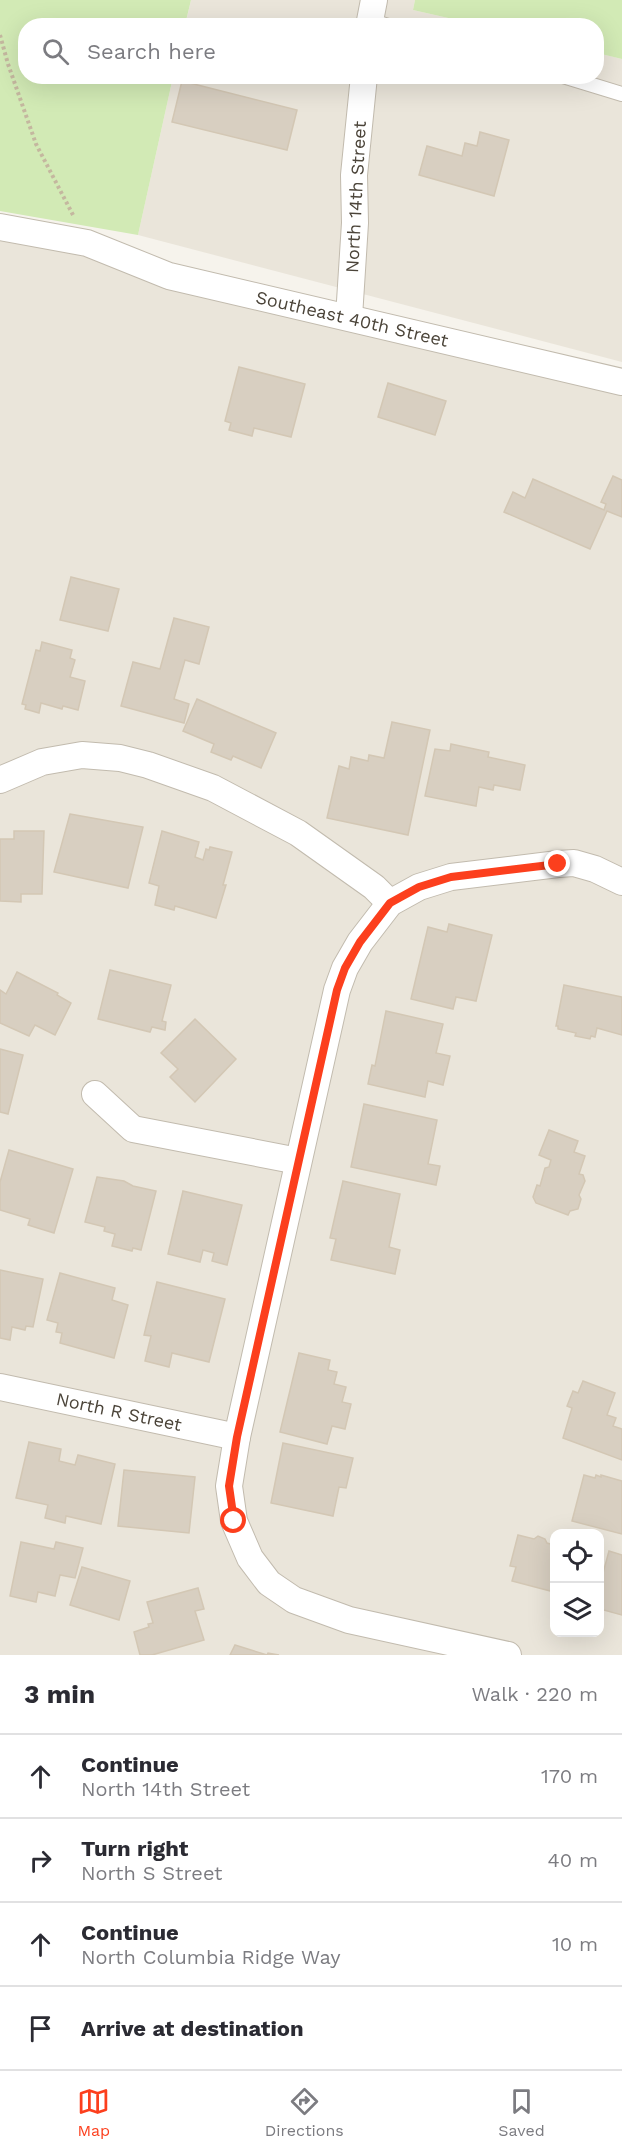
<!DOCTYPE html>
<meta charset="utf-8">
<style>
:root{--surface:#fff;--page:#f2f2f3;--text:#2b2b33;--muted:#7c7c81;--line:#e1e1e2;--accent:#fc3f1d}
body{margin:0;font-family:"Work Sans",sans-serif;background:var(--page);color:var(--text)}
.controls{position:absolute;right:18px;bottom:18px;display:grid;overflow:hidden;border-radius:12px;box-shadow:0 6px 24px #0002}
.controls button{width:54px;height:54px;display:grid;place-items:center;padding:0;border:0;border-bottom:2px solid var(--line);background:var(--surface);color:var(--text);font:30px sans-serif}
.stop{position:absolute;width:18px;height:18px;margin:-14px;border:4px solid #fc3f1d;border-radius:50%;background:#fff}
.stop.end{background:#fc3f1d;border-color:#fff;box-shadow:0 2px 6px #0008}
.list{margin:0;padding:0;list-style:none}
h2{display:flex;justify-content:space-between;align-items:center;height:78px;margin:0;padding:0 24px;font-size:26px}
h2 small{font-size:20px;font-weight:400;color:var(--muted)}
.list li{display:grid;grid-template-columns:39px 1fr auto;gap:18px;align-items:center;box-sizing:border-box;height:84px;padding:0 24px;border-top:2px solid var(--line)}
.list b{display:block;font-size:22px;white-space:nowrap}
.list p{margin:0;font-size:20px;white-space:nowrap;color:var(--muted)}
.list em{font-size:20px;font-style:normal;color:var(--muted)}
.icon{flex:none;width:33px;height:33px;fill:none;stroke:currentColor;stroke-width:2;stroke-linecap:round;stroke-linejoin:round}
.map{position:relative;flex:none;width:622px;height:1655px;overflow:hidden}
.search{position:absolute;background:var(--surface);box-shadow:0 6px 24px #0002;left:18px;right:18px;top:18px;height:66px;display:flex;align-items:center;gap:15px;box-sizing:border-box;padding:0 21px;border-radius:24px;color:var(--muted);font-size:22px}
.sheet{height:414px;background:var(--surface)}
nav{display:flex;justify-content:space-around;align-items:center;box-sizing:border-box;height:84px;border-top:2px solid var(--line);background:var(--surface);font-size:16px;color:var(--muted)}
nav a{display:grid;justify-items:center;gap:3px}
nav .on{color:var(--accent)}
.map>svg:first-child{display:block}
.residential{fill:#eae5da;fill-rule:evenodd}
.green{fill:#d2eab5}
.building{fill:#d8cfc1;stroke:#d3c7b4;stroke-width:1.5}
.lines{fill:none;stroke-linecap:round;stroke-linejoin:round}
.service-casing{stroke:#c2bbae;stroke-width:16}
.minor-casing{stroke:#c2bbae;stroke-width:28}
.path{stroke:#c4b79f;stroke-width:4;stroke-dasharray:3 3;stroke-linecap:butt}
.service{stroke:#fff;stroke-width:14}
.minor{stroke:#fff;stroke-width:26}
.route{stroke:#fc3f1d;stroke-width:8}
.labels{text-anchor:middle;stroke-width:4.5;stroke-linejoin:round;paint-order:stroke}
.street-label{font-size:18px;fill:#4b4439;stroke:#fff}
</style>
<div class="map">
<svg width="622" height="1655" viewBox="0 0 622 1655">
<rect width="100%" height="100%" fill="#f6f3ec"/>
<g class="residential">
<path d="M 191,0 L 415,0 L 413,10 L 479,25 L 185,26 Z"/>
<path d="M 597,53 L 622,59 L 622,362 L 138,235 L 173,77 L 596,76 Z"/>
<path d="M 0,231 L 622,395 L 622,1655 L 0,1655 ZM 554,1534 L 600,1534 L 600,1632 L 554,1632 Z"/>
</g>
<g class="green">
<path d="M 0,0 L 191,0 L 185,25 L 26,26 L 26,76 L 173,77 L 138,235 L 0,211 Z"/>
<path d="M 415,0 L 622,0 L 622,59 L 597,53 L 596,26 L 479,25 L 413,10 Z"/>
</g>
<g class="building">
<path d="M 182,81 L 297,110 L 287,150 L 172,122 Z"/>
<path d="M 480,132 L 509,140 L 494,196 L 419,175 L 427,146 L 462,156 L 465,143 L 477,146 Z"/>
<path d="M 239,367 L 305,384 L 291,437 L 254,428 L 252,436 L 229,430 L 231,423 L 225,421 Z"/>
<path d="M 388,383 L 446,401 L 435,435 L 378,417 Z"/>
<path d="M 613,476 L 622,480 L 622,517 L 607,511 L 590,549 L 504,512 L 513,492 L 525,498 L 533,479 L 604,510 L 606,504 L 601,502 Z"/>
<path d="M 71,577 L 119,589 L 108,631 L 60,620 Z"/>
<path d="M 174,618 L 209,627 L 199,664 L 185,660 L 174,699 L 189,704 L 184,723 L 121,706 L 133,662 L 160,669 Z"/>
<path d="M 42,642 L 72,650 L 70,658 L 75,660 L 70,677 L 85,681 L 78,710 L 63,706 L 62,709 L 41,703 L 39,713 L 25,709 L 26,705 L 22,704 L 36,650 L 40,651 Z"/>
<path d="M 197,699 L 276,733 L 261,768 L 233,756 L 231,760 L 211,752 L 214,744 L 183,731 Z"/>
<path d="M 392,722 L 430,730 L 408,835 L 327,818 L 339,766 L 349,769 L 351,757 L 368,761 L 369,755 L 384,758 Z"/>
<path d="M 451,744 L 489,752 L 488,757 L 525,765 L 520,790 L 494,785 L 493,790 L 479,787 L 476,806 L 425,796 L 435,749 L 450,751 Z"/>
<path d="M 70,814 L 143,827 L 128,888 L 54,872 Z"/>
<path d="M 14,831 L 44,831 L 42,894 L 21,894 L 21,902 L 0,901 L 0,839 L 14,839 Z"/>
<path d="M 162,831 L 199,842 L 195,857 L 203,860 L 206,849 L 209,850 L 210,847 L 232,852 L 223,885 L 226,885 L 216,918 L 175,906 L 174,910 L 155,905 L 159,886 L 149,883 Z"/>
<path d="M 449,924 L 492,935 L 476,1001 L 456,997 L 453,1009 L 411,999 L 428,927 L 447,932 Z"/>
<path d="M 110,970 L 171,985 L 162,1021 L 166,1022 L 165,1030 L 152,1027 L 150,1032 L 98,1019 Z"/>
<path d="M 17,972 L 58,993 L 57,995 L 71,1003 L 55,1035 L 35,1025 L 29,1036 L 0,1023 L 0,990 L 6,994 Z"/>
<path d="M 564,985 L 622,997 L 622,1035 L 597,1028 L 595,1037 L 591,1036 L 590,1039 L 575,1036 L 576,1033 L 558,1029 L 558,1026 L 556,1026 Z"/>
<path d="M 386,1011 L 443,1024 L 436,1053 L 450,1056 L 443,1085 L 428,1081 L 425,1097 L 368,1084 L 372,1065 L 375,1066 Z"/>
<path d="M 195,1019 L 236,1059 L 195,1102 L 170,1077 L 178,1069 L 161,1053 Z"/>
<path d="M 0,1049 L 23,1055 L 8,1114 L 0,1112 Z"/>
<path d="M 364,1104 L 437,1120 L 428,1164 L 440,1166 L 436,1185 L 351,1167 Z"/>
<path d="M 549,1130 L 578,1141 L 574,1152 L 585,1156 L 579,1174 L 583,1175 L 585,1181 L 579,1195 L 581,1199 L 578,1209 L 570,1211 L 568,1215 L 536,1203 L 533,1197 L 537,1185 L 540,1186 L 545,1168 L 549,1167 L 551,1160 L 539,1155 Z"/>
<path d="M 9,1150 L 73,1169 L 54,1233 L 28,1225 L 30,1219 L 0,1210 L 0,1182 Z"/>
<path d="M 97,1177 L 124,1181 L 133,1186 L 156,1191 L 141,1250 L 133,1248 L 132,1251 L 112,1246 L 115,1234 L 104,1231 L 105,1227 L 85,1222 Z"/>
<path d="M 343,1181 L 400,1194 L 389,1247 L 400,1250 L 395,1274 L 331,1260 L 336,1239 L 330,1238 Z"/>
<path d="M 183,1191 L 242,1205 L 227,1265 L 212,1261 L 214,1253 L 203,1250 L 200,1262 L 168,1254 Z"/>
<path d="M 0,1270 L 43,1279 L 33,1327 L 26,1326 L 25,1330 L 12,1327 L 10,1340 L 0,1338 Z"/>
<path d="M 60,1273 L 115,1288 L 112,1300 L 128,1305 L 114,1358 L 60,1343 L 62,1333 L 56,1332 L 58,1323 L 47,1320 Z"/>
<path d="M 157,1282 L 225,1299 L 209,1362 L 172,1353 L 169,1367 L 145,1361 L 151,1336 L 144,1335 Z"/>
<path d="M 299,1353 L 330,1360 L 328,1370 L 337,1372 L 334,1384 L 346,1387 L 342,1402 L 351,1404 L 345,1429 L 332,1426 L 327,1444 L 280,1432 Z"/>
<path d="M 583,1381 L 615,1393 L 607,1415 L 616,1418 L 613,1426 L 622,1429 L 622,1460 L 563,1438 L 572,1408 L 567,1406 L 573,1391 L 578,1393 Z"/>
<path d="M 29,1442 L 61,1449 L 59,1461 L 75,1465 L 78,1455 L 115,1464 L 101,1524 L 66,1516 L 65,1523 L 45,1518 L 48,1505 L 16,1498 Z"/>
<path d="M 283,1443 L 353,1458 L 346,1488 L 339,1487 L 333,1516 L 271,1503 Z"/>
<path d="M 124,1470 L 195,1477 L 189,1533 L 118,1526 Z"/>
<path d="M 584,1475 L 595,1478 L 596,1475 L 601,1477 L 601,1475 L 622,1481 L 622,1534 L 572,1521 Z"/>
<path d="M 518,1535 L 534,1539 L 538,1536 L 545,1539 L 547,1543 L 554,1545 L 554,1592 L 512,1581 L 516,1567 L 510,1566 Z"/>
<path d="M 21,1542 L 54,1549 L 56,1542 L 83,1548 L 75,1578 L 60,1575 L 55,1596 L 38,1592 L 36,1602 L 10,1596 Z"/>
<path d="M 609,1551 L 622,1555 L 622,1615 L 600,1609 L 600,1584 Z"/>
<path d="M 82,1567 L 130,1581 L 119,1620 L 70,1605 Z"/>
<path d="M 198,1588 L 204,1609 L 195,1611 L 204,1640 L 152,1655 L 140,1655 L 134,1632 L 149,1627 L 148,1624 L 153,1623 L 147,1602 Z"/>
<path d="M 235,1645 L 267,1655 L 268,1653 L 279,1655 L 230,1655 Z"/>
</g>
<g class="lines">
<g class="service-casing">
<g id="service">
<path d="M 369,20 L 388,26"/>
<path d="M 563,76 L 622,94"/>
</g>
</g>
<g class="minor-casing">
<g id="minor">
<path d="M 369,26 L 374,0"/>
<path d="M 0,227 L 87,243 L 169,276 L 622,382"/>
<path d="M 349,317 L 355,223 L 354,175 L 364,76"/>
<path d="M 0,780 L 42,762 L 82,755 L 120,758 L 148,765 L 213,788 L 298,833 L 374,887 L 390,903"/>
<path d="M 95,1094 L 133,1129 L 298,1161"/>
<path d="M 0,1387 L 237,1437"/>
<path d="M 508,1655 L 349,1620 L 294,1600 L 269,1583 L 250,1558 L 234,1521 L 229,1486 L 237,1437 L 337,990 L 345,968 L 360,942 L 390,903 L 419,887 L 451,877 L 558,864 L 574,863 L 595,869 L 622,882"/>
</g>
</g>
<path class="path" d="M 0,35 L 8,64 L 36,144 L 73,215"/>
<use href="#service" class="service"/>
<use href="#minor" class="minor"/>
</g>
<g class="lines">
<path class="route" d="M 234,1521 L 229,1486 L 237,1437 L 337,990 L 345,968 L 360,942 L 390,903 L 419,887 L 451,877 L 558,864"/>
</g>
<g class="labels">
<g class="street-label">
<text transform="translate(356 197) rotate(-87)" y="6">North 14th Street</text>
<text transform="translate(352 319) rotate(13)" y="6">Southeast 40th Street</text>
<text transform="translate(119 1412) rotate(12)" y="6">North R Street</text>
</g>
</g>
</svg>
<div class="controls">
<button><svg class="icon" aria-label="locate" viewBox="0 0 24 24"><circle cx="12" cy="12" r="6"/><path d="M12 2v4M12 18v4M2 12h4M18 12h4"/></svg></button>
<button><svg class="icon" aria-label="layers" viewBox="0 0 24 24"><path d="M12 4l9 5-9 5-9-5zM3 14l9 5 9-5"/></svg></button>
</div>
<div class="stop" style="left:234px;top:1521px"></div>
<div class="stop end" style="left:558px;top:864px"></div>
<div class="search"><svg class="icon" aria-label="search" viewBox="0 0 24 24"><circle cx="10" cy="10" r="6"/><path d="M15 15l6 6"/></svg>Search here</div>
</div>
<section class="sheet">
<h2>3 min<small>Walk · 220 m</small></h2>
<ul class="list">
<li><svg class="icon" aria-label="ahead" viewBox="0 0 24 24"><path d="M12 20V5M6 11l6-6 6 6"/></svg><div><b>Continue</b><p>North 14th Street</p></div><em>170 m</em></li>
<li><svg class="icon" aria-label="right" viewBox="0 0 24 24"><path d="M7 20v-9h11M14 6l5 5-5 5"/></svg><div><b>Turn right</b><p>North S Street</p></div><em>40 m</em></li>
<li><svg class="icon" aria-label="ahead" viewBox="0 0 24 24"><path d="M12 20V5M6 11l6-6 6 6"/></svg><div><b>Continue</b><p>North Columbia Ridge Way</p></div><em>10 m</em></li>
<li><svg class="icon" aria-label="arrive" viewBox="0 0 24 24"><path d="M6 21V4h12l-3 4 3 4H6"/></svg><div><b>Arrive at destination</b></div></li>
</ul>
</section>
<nav>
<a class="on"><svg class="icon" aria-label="map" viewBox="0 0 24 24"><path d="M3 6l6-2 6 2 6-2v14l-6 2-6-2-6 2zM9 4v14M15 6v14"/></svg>Map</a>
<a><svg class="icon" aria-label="directions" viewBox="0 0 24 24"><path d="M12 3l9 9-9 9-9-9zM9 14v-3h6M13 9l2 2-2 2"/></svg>Directions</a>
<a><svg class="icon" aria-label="saved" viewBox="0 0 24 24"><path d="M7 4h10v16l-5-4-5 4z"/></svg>Saved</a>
</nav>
